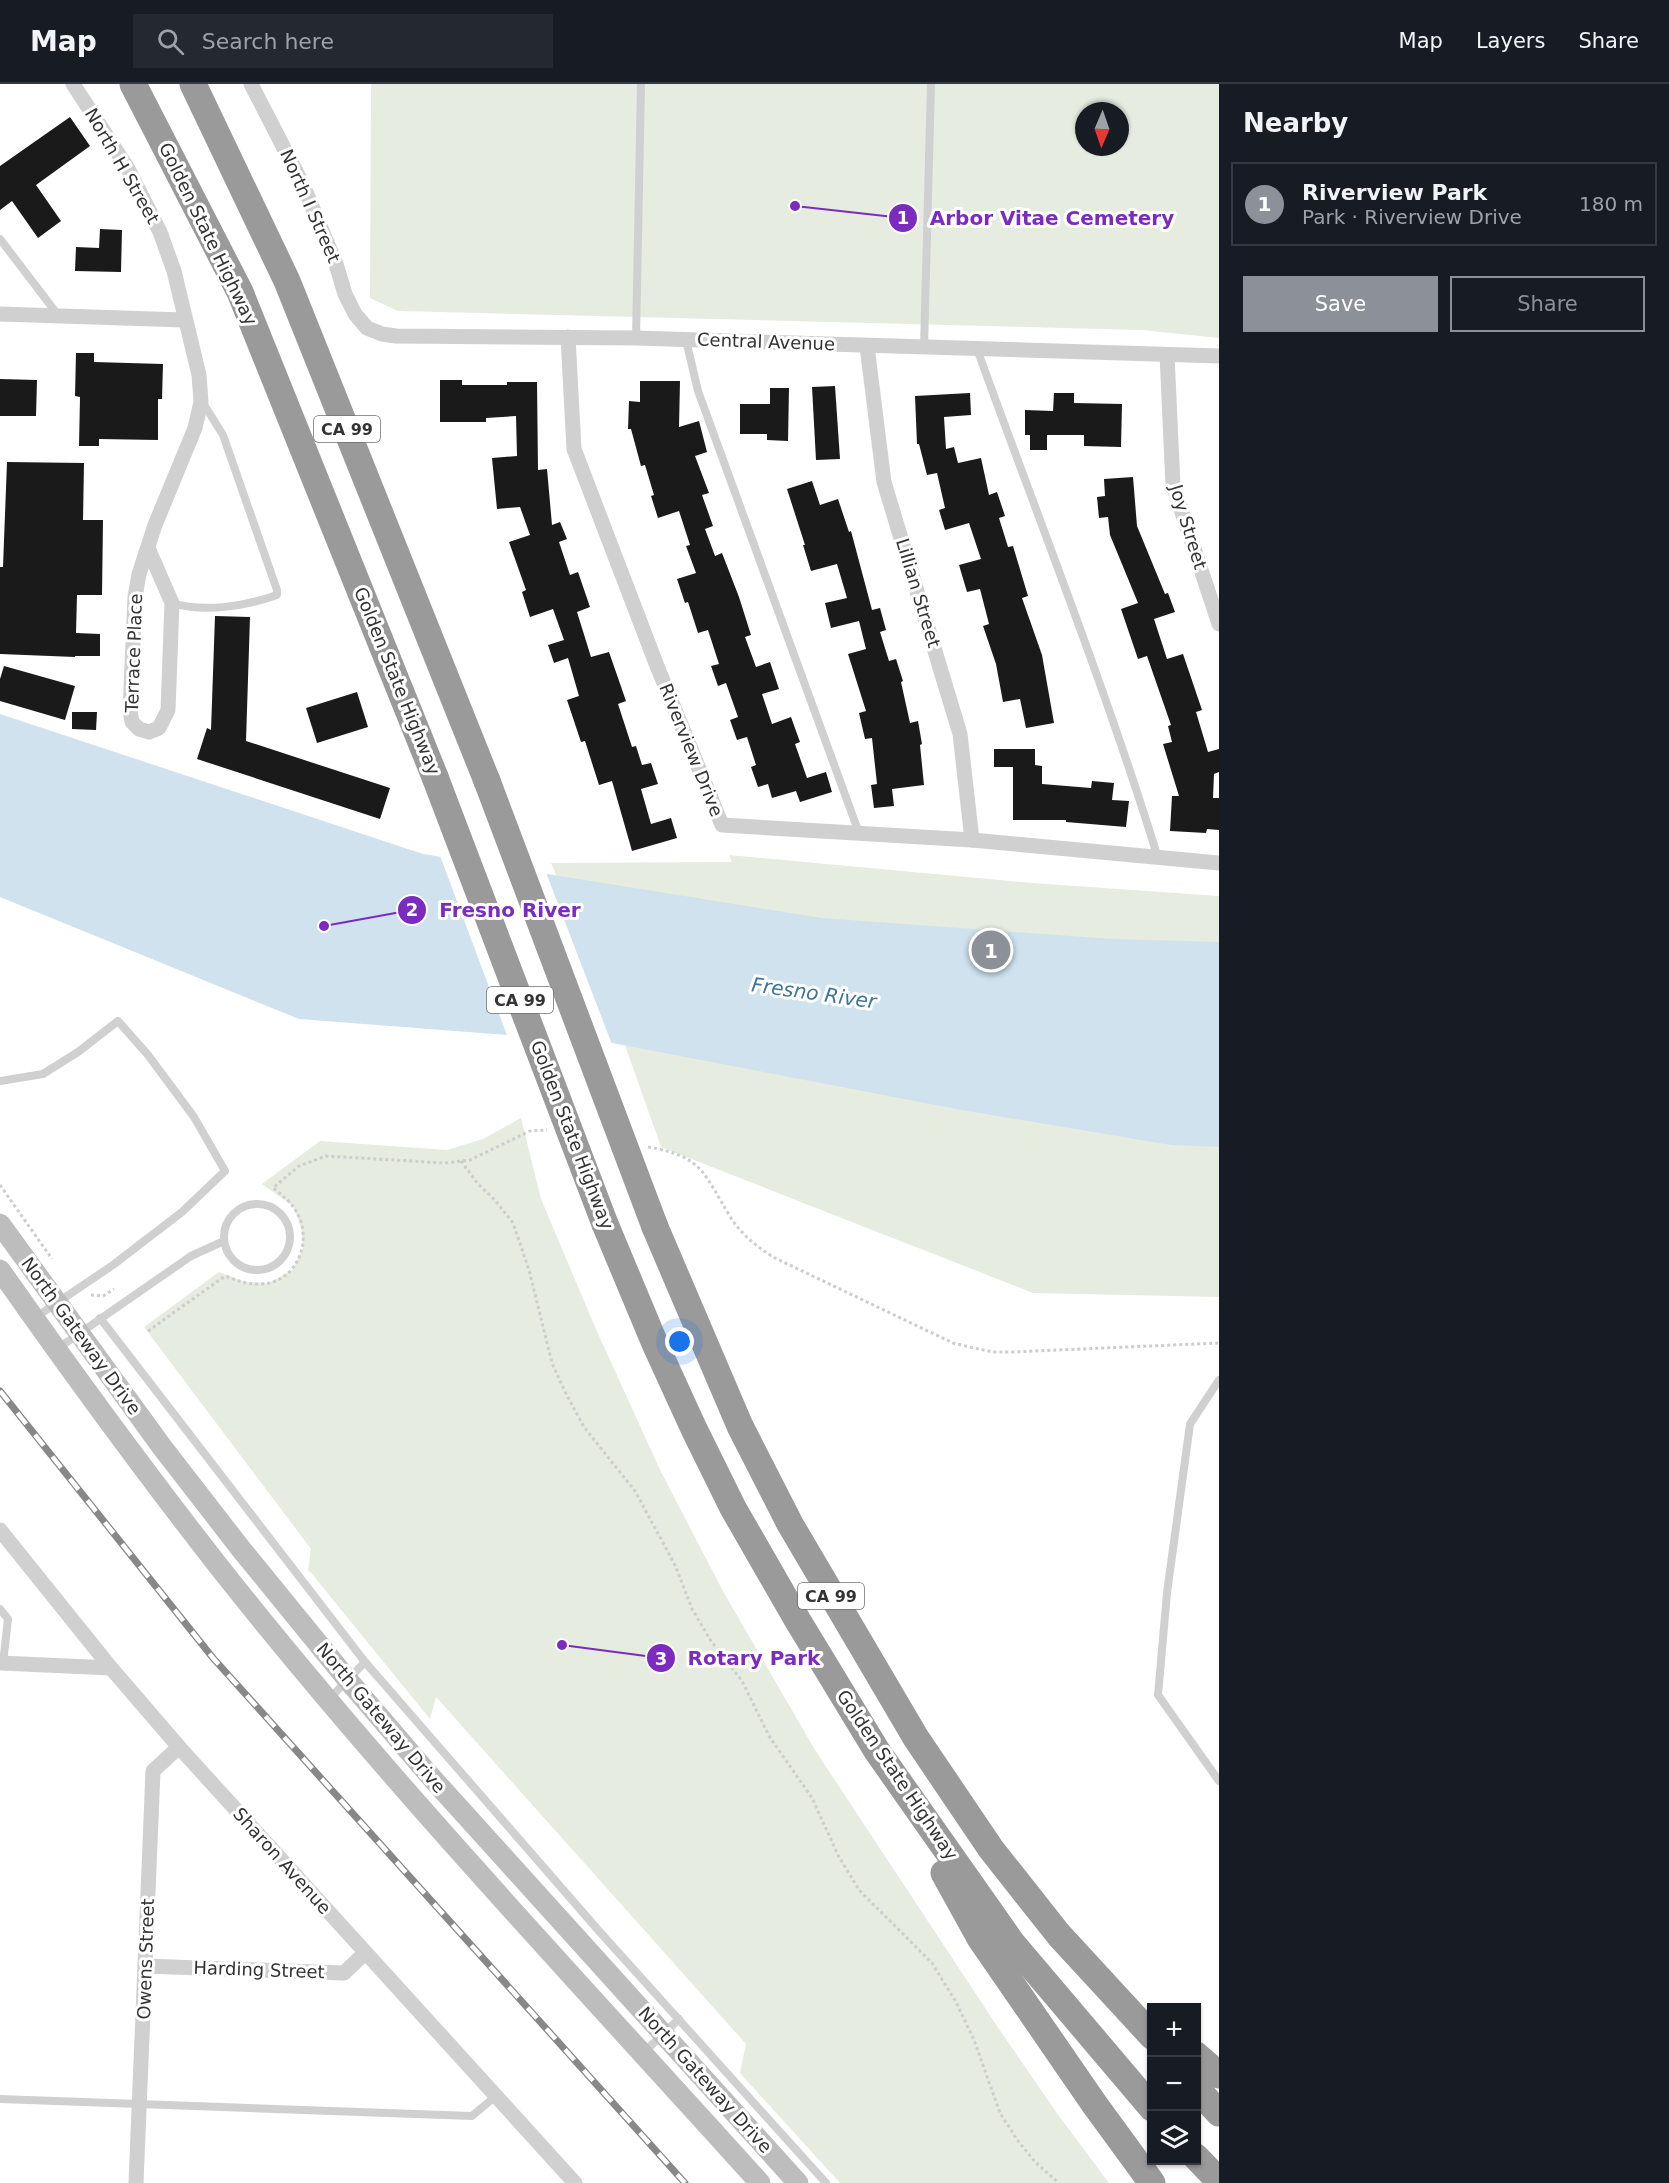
<!DOCTYPE html>
<meta charset="utf-8">
<style>
:root{--surface:#171b24;--page:#242831;--text:#f1f3f6;--muted:#9ea1a6;--line:#363941;--accent:#8c9099}
body{margin:0;font-family:"DejaVu Sans",sans-serif;background:var(--page);color:var(--text)}
.controls{position:absolute;right:18px;bottom:18px;display:grid;overflow:hidden;border-radius:0px;box-shadow:0 2px 4px #0004}
.controls button{width:54px;height:54px;display:grid;place-items:center;padding:0;border:0;border-bottom:2px solid var(--line);background:var(--surface);color:var(--text);font:30px sans-serif}
.compass{position:absolute;left:1075px;top:18px;width:54px;height:54px;border-radius:50%;background:var(--surface);box-shadow:0 2px 4px #0004;rotate:182deg}
.you{position:absolute;left:680px;top:1258px;width:21px;height:21px;margin:-15px;border:4px solid #fff;border-radius:50%;background:#1a73e8;box-shadow:0 0 0 9px #1a73e833}
.badge{display:grid;place-items:center;width:39px;height:39px;border-radius:50%;background:var(--accent);color:#fff;font-size:20px;font-weight:700}
.pin{position:absolute;translate:-50% -50%;border:3px solid #fff;box-shadow:0 2px 6px #0006}
.list{margin:0;padding:0;list-style:none}
h2{display:flex;justify-content:space-between;align-items:center;height:78px;margin:0;padding:0 24px;font-size:26px}
h2 small{font-size:20px;font-weight:400;color:var(--muted)}
.list li{display:grid;grid-template-columns:39px 1fr auto;gap:18px;align-items:center;box-sizing:border-box;height:84px;margin:0 12px 12px;padding:0 12px;border:2px solid var(--line);border-radius:0px}
.list b{display:block;font-size:22px;white-space:nowrap}
.list p{margin:0;font-size:20px;white-space:nowrap;color:var(--muted)}
.list em{font-size:20px;font-style:normal;color:var(--muted)}
.actions{display:flex;gap:12px;padding:18px 24px}
.actions a{flex:1;padding:14px 0;border:2px solid var(--accent);border-radius:0px;text-align:center;font-size:21px;color:var(--accent)}
.actions .main{background:var(--accent);color:#fff}
.icon{flex:none;width:33px;height:33px;fill:none;stroke:currentColor;stroke-width:2;stroke-linecap:round;stroke-linejoin:round}
.map{position:relative;flex:none;width:1219px;height:2099px;overflow:hidden}
header{display:flex;align-items:center;gap:36px;box-sizing:border-box;height:84px;padding:0 30px;background:var(--surface);border-bottom:2px solid var(--line)}
header strong{font-size:28px}
nav{display:flex;gap:33px;margin-inline-start:auto;font-size:21px}
.search{width:420px;height:54px;background:var(--page);display:flex;align-items:center;gap:15px;box-sizing:border-box;padding:0 21px;border-radius:0px;color:var(--muted);font-size:22px}
main{display:flex}
aside{flex:1;background:var(--surface)}
.map>svg:first-child{display:block}
.green{fill:#e6ecdf;fill-rule:evenodd}
.water{fill:#cfe2ee}
.pier{fill:#fff}
.building{fill:#1a1a1a}
.lines{fill:none;stroke-linecap:round;stroke-linejoin:round}
.path{stroke:#cdcdcd;stroke-width:3;stroke-dasharray:3 3;stroke-linecap:butt}
.service{stroke:#d0d0d0;stroke-width:8}
.minor{stroke:#d0d0d0;stroke-width:15}
.secondary{stroke:#bdbdbd;stroke-width:21}
.motorway{stroke:#9a9a9a;stroke-width:27}
.rail-casing{stroke:#888;stroke-width:7}
.rail{stroke:#fff;stroke-width:4.5;stroke-dasharray:14;stroke-linecap:butt}
.motorway-bridge{stroke:#9a9a9a;stroke-width:27}
.labels{text-anchor:middle;stroke-width:6;stroke-linejoin:round;paint-order:stroke}
.shield{fill:#fff;stroke:#707070;stroke-width:1.5}
.shield-label{font-size:16px;font-weight:bold;fill:#333}
.street-label{font-size:18px;fill:#333;stroke:#fff}
.water-label{font-size:20px;font-style:italic;fill:#3f7597;stroke:#fff}
.leader{fill:none;stroke:#7b2cbf;stroke-width:2}
.callout-dot{fill:#7b2cbf;stroke:#fff;stroke-width:2}
.mark-label{font-size:18px;text-anchor:middle;font-weight:bold;fill:#fff}
.callout-label{font-size:20px;text-anchor:middle;font-weight:bold;fill:#7b2cbf;stroke:#fff;stroke-width:6;stroke-linejoin:round;paint-order:stroke}
</style>
<header>
<strong>Map</strong>
<div class="search"><svg class="icon" aria-label="search" viewBox="0 0 24 24"><circle cx="10" cy="10" r="6"/><path d="M15 15l6 6"/></svg>Search here</div>
<nav><a>Map</a><a>Layers</a><a>Share</a></nav>
</header>
<main>
<div class="map">
<svg width="1219" height="2099" viewBox="0 0 1219 2099">
<rect width="100%" height="100%" fill="#fff"/>
<g class="green">
<path d="M 371,0 L 1219,0 L 1219,254 L 1142,246 L 398,227 L 370,214 ZM 1084,27 L 1120,27 L 1120,63 L 1084,63 Z"/>
<path d="M 729,771 L 1032,799 L 1219,812 L 1219,1213 L 1033,1209 L 661,1063 L 602,896 L 551,779 L 732,778 Z"/>
<path d="M 521,1034 L 541,1115 L 595,1243 L 661,1388 L 724,1509 L 815,1666 L 999,1945 L 1059,2032 L 1109,2099 L 840,2099 L 740,1989 L 746,1960 L 436,1613 L 430,1635 L 312,1490 L 308,1486 L 311,1465 L 144,1243 L 219,1188 L 244,1198 L 269,1199 L 292,1186 L 303,1165 L 301,1143 L 293,1122 L 262,1100 L 320,1057 L 447,1066 L 483,1055 Z"/>
</g>
<path class="water" d="M 0,630 L 423,770 L 822,834 L 1112,855 L 1219,858 L 1219,1063 L 1171,1061 L 962,1026 L 612,959 L 299,935 L 0,813 Z"/>
<path class="pier" d="M 439,769 L 545,786 L 613,963 L 508,954 Z"/>
<g class="building">
<path d="M 70,33 L 90,62 L 36,101 L 61,137 L 38,154 L 12,117 L 0,126 L 0,82 Z"/>
<path d="M 100,145 L 122,146 L 121,188 L 75,187 L 76,163 L 99,164 Z"/>
<path d="M 76,269 L 94,269 L 94,278 L 163,280 L 162,315 L 158,315 L 158,356 L 99,355 L 99,362 L 79,362 L 80,313 L 75,312 Z"/>
<path d="M 0,295 L 37,296 L 36,332 L 0,332 Z"/>
<path d="M 440,296 L 462,296 L 462,301 L 507,301 L 507,298 L 537,298 L 538,386 L 547,385 L 552,441 L 560,438 L 567,455 L 559,458 L 570,491 L 578,488 L 590,523 L 577,528 L 591,573 L 609,568 L 626,617 L 618,620 L 632,663 L 636,662 L 642,681 L 651,679 L 658,700 L 641,705 L 651,740 L 671,734 L 677,754 L 632,767 L 612,697 L 599,701 L 585,657 L 581,658 L 567,616 L 579,612 L 568,574 L 554,579 L 548,561 L 564,556 L 553,525 L 530,533 L 522,508 L 526,506 L 509,458 L 530,451 L 520,423 L 497,425 L 492,374 L 517,372 L 516,332 L 486,334 L 486,338 L 440,338 Z"/>
<path d="M 640,297 L 680,297 L 679,343 L 699,337 L 707,368 L 695,372 L 709,409 L 702,411 L 713,442 L 705,445 L 715,472 L 722,469 L 739,513 L 751,551 L 745,553 L 756,583 L 770,578 L 779,605 L 762,610 L 772,640 L 791,633 L 800,658 L 795,660 L 807,694 L 826,688 L 832,708 L 800,718 L 796,707 L 772,714 L 768,700 L 758,703 L 751,683 L 756,681 L 747,653 L 737,656 L 730,636 L 738,633 L 726,599 L 718,602 L 711,582 L 719,580 L 708,546 L 698,549 L 688,518 L 685,519 L 677,495 L 696,489 L 686,462 L 690,461 L 679,427 L 658,434 L 651,412 L 654,411 L 645,381 L 641,382 L 631,345 L 628,345 L 629,317 L 640,318 Z"/>
<path d="M 835,302 L 840,375 L 816,376 L 812,303 Z"/>
<path d="M 770,304 L 789,304 L 788,357 L 767,356 L 767,350 L 740,350 L 740,320 L 770,320 Z"/>
<path d="M 970,309 L 971,331 L 944,333 L 946,365 L 954,363 L 958,379 L 981,374 L 989,411 L 997,408 L 1005,432 L 999,434 L 1008,463 L 1013,462 L 1028,512 L 1022,514 L 1042,571 L 1054,639 L 1026,644 L 1020,615 L 1003,618 L 996,580 L 983,542 L 989,540 L 980,505 L 967,508 L 959,481 L 981,475 L 969,439 L 945,446 L 939,426 L 945,424 L 937,389 L 927,391 L 919,360 L 917,360 L 915,312 Z"/>
<path d="M 1054,309 L 1074,309 L 1074,319 L 1122,320 L 1121,363 L 1084,362 L 1084,351 L 1047,351 L 1047,366 L 1030,366 L 1030,351 L 1025,351 L 1025,326 L 1053,327 Z"/>
<path d="M 7,378 L 84,379 L 83,436 L 103,436 L 102,511 L 77,511 L 76,549 L 100,550 L 100,572 L 75,572 L 75,573 L 0,570 L 0,483 L 3,483 Z"/>
<path d="M 1133,393 L 1137,442 L 1165,510 L 1168,509 L 1175,528 L 1154,535 L 1167,575 L 1183,570 L 1202,626 L 1196,628 L 1208,668 L 1219,665 L 1219,688 L 1214,690 L 1213,714 L 1219,714 L 1219,746 L 1207,745 L 1206,749 L 1170,747 L 1172,712 L 1179,712 L 1163,660 L 1172,658 L 1168,642 L 1171,641 L 1147,572 L 1138,575 L 1121,525 L 1138,519 L 1110,451 L 1108,433 L 1099,434 L 1097,413 L 1105,412 L 1104,395 Z"/>
<path d="M 812,397 L 820,421 L 838,415 L 849,448 L 851,447 L 872,526 L 880,524 L 886,546 L 880,548 L 889,577 L 896,575 L 903,597 L 901,598 L 910,639 L 918,637 L 922,660 L 920,661 L 924,701 L 892,705 L 894,722 L 874,724 L 871,701 L 877,700 L 872,654 L 865,655 L 859,629 L 866,627 L 848,570 L 866,565 L 859,537 L 831,544 L 825,519 L 847,514 L 837,480 L 811,487 L 803,461 L 805,461 L 787,405 Z"/>
<path d="M 215,532 L 250,533 L 246,657 L 390,704 L 380,735 L 197,675 L 207,644 L 211,646 Z"/>
<path d="M 4,582 L 75,602 L 65,636 L 0,617 L 0,595 Z"/>
<path d="M 357,608 L 368,643 L 317,659 L 306,624 Z"/>
<path d="M 72,628 L 97,628 L 96,646 L 72,645 Z"/>
<path d="M 994,665 L 1035,665 L 1035,681 L 1042,682 L 1042,700 L 1091,704 L 1092,697 L 1114,699 L 1112,716 L 1129,717 L 1126,743 L 1066,738 L 1066,736 L 1013,736 L 1013,683 L 994,683 Z"/>
</g>
<g class="lines">
<g class="path">
<path d="M 648,1063 C 704,1072 704,1091 731,1134 C 742,1151 757,1163 775,1174 L 953,1259 L 974,1264 L 993,1268 L 1012,1268 L 1219,1259"/>
<path d="M 461,1077 L 478,1100 L 495,1116 L 513,1139 L 529,1186 L 552,1279 L 565,1308 L 584,1343 L 635,1407 L 675,1481 L 692,1525 L 711,1557 L 742,1597 L 769,1652 L 812,1714 L 838,1771 L 859,1806 L 932,1879 L 956,1918 L 974,1956 L 1000,2029 L 1018,2057 L 1036,2079 L 1059,2099"/>
<path d="M 0,1101 L 52,1175"/>
<path d="M 91,1211 L 103,1212 L 114,1205"/>
<path d="M 148,1247 L 225,1192 C 237,1196 247,1201 261,1200 C 297,1199 314,1156 296,1127 C 290,1117 282,1111 273,1104 L 299,1082 L 326,1072 L 445,1079 L 470,1076 L 530,1047 L 547,1046"/>
</g>
<g class="service">
<path d="M 0,155 L 58,231"/>
<path d="M 636,254 L 641,0"/>
<path d="M 686,256 L 698,307 L 859,749"/>
<path d="M 924,263 L 931,0"/>
<path d="M 977,265 C 1038,434 1105,602 1158,774"/>
<path d="M 172,519 C 204,529 246,522 277,511 L 277,506 L 223,351 L 203,319"/>
<path d="M 0,997 L 43,990 L 78,968 L 118,937 L 148,971 L 194,1033 L 225,1087 L 182,1128 L 113,1181 L 36,1233"/>
<circle cx="257" cy="1153" r="33"/>
<path d="M 100,1234 L 365,1578 L 599,1847 L 826,2099"/>
<path d="M 57,1265 L 191,1172 L 224,1157"/>
<path d="M 1219,1296 L 1190,1340 L 1167,1509 L 1158,1611 L 1219,1697"/>
<path d="M 0,1525 L 8,1535 L 3,1579"/>
<path d="M 329,1615 L 365,1578"/>
<path d="M 643,1969 L 679,1935"/>
<path d="M 0,2015 L 472,2032 L 497,2011"/>
</g>
<g class="minor">
<path d="M 73,0 L 127,83 L 160,148 L 174,187 L 199,291 L 201,318 L 195,344 L 155,441 L 139,490 L 135,513 L 130,627 L 132,638 L 139,645 L 149,648 L 159,644 L 168,626 L 172,519 L 148,464"/>
<path d="M 251,0 L 303,101 L 336,180 L 345,210 L 355,230 L 367,244 L 382,250 L 396,252 L 636,254 L 1219,272"/>
<path d="M 0,230 L 184,236"/>
<path d="M 568,253 L 574,365 L 657,582 L 722,741 L 972,756 L 1219,779"/>
<path d="M 867,262 L 884,398 L 960,650 L 972,756"/>
<path d="M 1167,271 L 1173,401 L 1219,540"/>
<path d="M 0,1446 L 111,1584 L 179,1663 L 575,2099"/>
<path d="M 0,1579 L 111,1584"/>
<path d="M 145,1882 L 344,1889 L 365,1869"/>
<path d="M 136,2099 L 153,1687 L 179,1663"/>
</g>
<g class="secondary">
<path d="M 0,1140 L 162,1363 L 241,1465 L 347,1595 L 431,1693 L 798,2099"/>
<path d="M 0,1186 C 71,1287 144,1387 220,1484 C 389,1698 578,1897 760,2099"/>
</g>
<g class="motorway">
<path d="M 133,0 L 240,208 L 435,693"/>
<path d="M 193,0 L 287,197 L 487,697"/>
<path d="M 605,1140 L 656,1262 L 694,1345 L 733,1424 L 798,1537 L 877,1667 L 1012,1859 L 1152,2024"/>
<path d="M 655,1143 L 740,1342 L 790,1440 L 916,1654 L 991,1765 L 1059,1851 L 1152,1952"/>
<path d="M 944,1789 L 980,1854 L 1095,2021 L 1152,2099"/>
<path d="M 1196,1971 L 1219,1991"/>
<path d="M 1196,2004 L 1219,2029"/>
<path d="M 1196,2073 L 1219,2097"/>
</g>
<g class="rail-casing">
<path id="rail" d="M 0,1307 L 213,1574 L 685,2099"/>
</g>
<use href="#rail" class="rail"/>
<g class="motorway-bridge">
<path d="M 435,693 L 605,1140"/>
<path d="M 487,697 L 655,1143"/>
</g>
</g>
<g class="labels">
<g class="shield">
<rect x="314" y="332" width="66" height="26" rx="4.5"/>
<rect x="487" y="903" width="66" height="26" rx="4.5"/>
<rect x="798" y="1499" width="66" height="26" rx="4.5"/>
</g>
<g class="shield-label">
<text x="347" y="351">CA 99</text>
<text x="520" y="922">CA 99</text>
<text x="831" y="1518">CA 99</text>
</g>
<g class="street-label">
<text transform="translate(122 82) rotate(60)" y="6">North H Street</text>
<text transform="translate(310 122) rotate(66)" y="6">North I Street</text>
<text transform="translate(208 150) rotate(64)" y="6">Golden State Highway</text>
<text transform="translate(766 258) rotate(2)" y="6">Central Avenue</text>
<text transform="translate(1188 443) rotate(73)" y="6">Joy Street</text>
<text transform="translate(918 509) rotate(73)" y="6">Lillian Street</text>
<text transform="translate(134 569) rotate(-88)" y="6">Terrace Place</text>
<text transform="translate(397 597) rotate(68)" y="6">Golden State Highway</text>
<text transform="translate(691 666) rotate(68)" y="6">Riverview Drive</text>
<text transform="translate(572 1051) rotate(69)" y="6">Golden State Highway</text>
<text transform="translate(81 1252) rotate(54)" y="6">North Gateway Drive</text>
<text transform="translate(381 1634) rotate(50)" y="6">North Gateway Drive</text>
<text transform="translate(897 1691) rotate(56)" y="6">Golden State Highway</text>
<text transform="translate(282 1777) rotate(48)" y="6">Sharon Avenue</text>
<text transform="translate(146 1875) rotate(-88)" y="6">Owens Street</text>
<text transform="translate(259 1886) rotate(2)" y="6">Harding Street</text>
<text transform="translate(705 1996) rotate(48)" y="6">North Gateway Drive</text>
</g>
<g class="water-label">
<text transform="translate(814 909) rotate(8)" y="7">Fresno River</text>
</g>
</g>
<path class="leader" d="M795 122L903 134M324 842L412 826M562 1561L661 1574"/>
<g class="callout-dot">
<circle cx="795" cy="122" r="6"/>
<circle cx="324" cy="842" r="6"/>
<circle cx="562" cy="1561" r="6"/>
<circle cx="903" cy="134" r="15"/>
<circle cx="412" cy="826" r="15"/>
<circle cx="661" cy="1574" r="15"/>
</g>
<g class="mark-label">
<text x="903" y="140">1</text>
<text x="412" y="832">2</text>
<text x="661" y="1581">3</text>
</g>
<g class="callout-label">
<text x="1052" y="141">Arbor Vitae Cemetery</text>
<text x="510" y="833">Fresno River</text>
<text x="754" y="1581">Rotary Park</text>
</g>
</svg>
<div class="controls">
<button>+</button>
<button>−</button>
<button><svg class="icon" aria-label="layers" viewBox="0 0 24 24"><path d="M12 4l9 5-9 5-9-5zM3 14l9 5 9-5"/></svg></button>
</div>
<svg class="compass" viewBox="-18 -18 36 36"><path d="M0-13l5 13h-10z" fill="#e53935"/><path d="M0 13l5-13h-10z" fill="#9ea1a6"/></svg>
<div class="you"></div>
<div class="pin badge" style="left:991px;top:866px">1</div>
</div>
<aside>
<h2>Nearby<small></small></h2>
<ul class="list">
<li><span class="badge">1</span><div><b>Riverview Park</b><p>Park · Riverview Drive</p></div><em>180 m</em></li>
</ul>
<div class="actions"><a class="main">Save</a><a>Share</a></div>
</aside>
</main>
